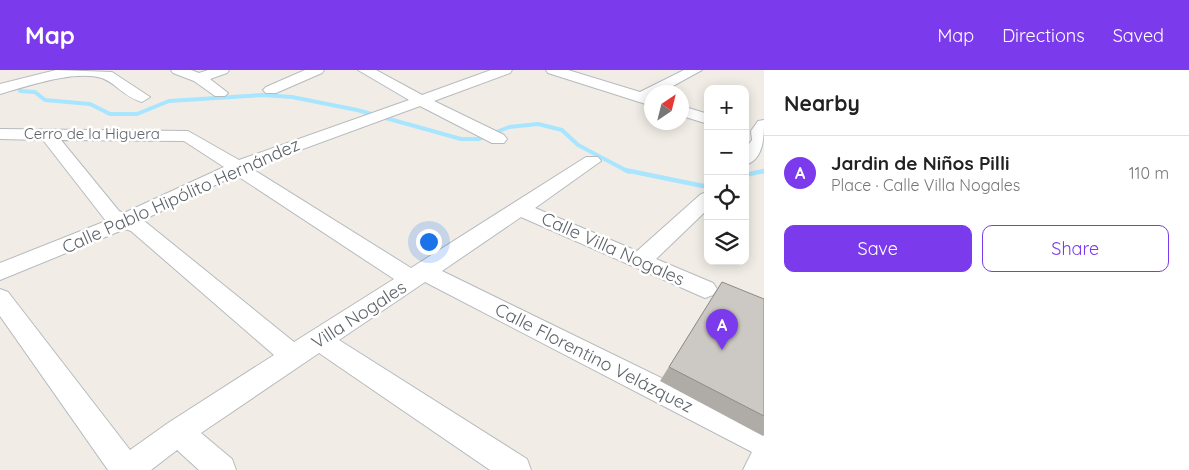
<!DOCTYPE html>
<meta charset="utf-8">
<style>
:root{--surface:#fff;--page:#f6f6f6;--text:#222;--muted:#767676;--line:#e0e0e0;--accent:#7c3aed}
body{margin:0;font-family:Quicksand,sans-serif;background:var(--page);color:var(--text)}
.controls{position:absolute;right:15px;top:15px;display:grid;overflow:hidden;border-radius:10px;box-shadow:0 2px 12px #0003}
.controls button{width:45px;height:45px;display:grid;place-items:center;padding:0;border:0;border-bottom:1px solid var(--line);background:var(--surface);color:var(--text);font:25px sans-serif}
.compass{position:absolute;left:644px;top:15px;width:45px;height:45px;border-radius:50%;background:var(--surface);box-shadow:0 2px 12px #0003;rotate:35deg}
.you{position:absolute;left:428px;top:171px;width:18px;height:18px;margin:-12px;border:4px solid #fff;border-radius:50%;background:#1a73e8;box-shadow:0 0 0 8px #1a73e833}
.badge{display:grid;place-items:center;width:32px;height:32px;border-radius:50%;background:var(--accent);color:#fff;font-size:16px;font-weight:700}
.pin{position:absolute;translate:-50% -41px;filter:drop-shadow(0 1px 2px #0008)}
.pin::after{content:'';position:absolute;top:26px;width:18px;height:15px;background:inherit;clip-path:polygon(0 0,100% 0,50% 100%)}
.list{margin:0;padding:0;list-style:none}
h2{display:flex;justify-content:space-between;align-items:center;height:65px;margin:0;padding:0 20px;font-size:21px}
h2 small{font-size:16px;font-weight:400;color:var(--muted)}
.list li{display:grid;grid-template-columns:32px 1fr auto;gap:15px;align-items:center;box-sizing:border-box;height:75px;padding:0 20px;border-top:1px solid var(--line)}
.list b{display:block;font-size:19px;white-space:nowrap}
.list p{margin:0;font-size:16px;white-space:nowrap;color:var(--muted)}
.list em{font-size:16px;font-style:normal;color:var(--muted)}
.actions{display:flex;gap:10px;padding:15px 20px}
.actions a{flex:1;padding:11px 0;border:1px solid var(--accent);border-radius:10px;text-align:center;font-size:18px;color:var(--accent)}
.actions .main{background:var(--accent);color:#fff}
.icon{flex:none;width:28px;height:28px;fill:none;stroke:currentColor;stroke-width:2;stroke-linecap:round;stroke-linejoin:round}
.map{position:relative;flex:none;width:764px;height:400px;overflow:hidden}
header{display:flex;align-items:center;gap:30px;box-sizing:border-box;height:70px;padding:0 25px;background:var(--accent);color:#fff}
header strong{font-size:24px}
nav{display:flex;gap:28px;margin-inline-start:auto;font-size:18px}
main{display:flex}
aside{flex:1;background:var(--surface)}
.map>svg:first-child{display:block}
.lines{fill:none;stroke-linecap:round;stroke-linejoin:round}
.stream-far1{stroke:#a8e5ff;stroke-width:4}
.stream{stroke:#a8e5ff;stroke-width:4.5}
.minor-casing{stroke:#b6babe;stroke-width:2}
.minor{fill:#fff;fill-rule:evenodd}
.wall{fill:#afaca8}
.building{fill:#ccc8c3;stroke:#8f8c88}
.labels{text-anchor:middle;stroke-width:5;stroke-linejoin:round;paint-order:stroke}
.far-street-label{font-size:15px;fill:#5d6368;stroke:#fff}
.street-label{font-size:18px;fill:#5d6368;stroke:#fff}
</style>
<header>
<strong>Map</strong>
<nav><a>Map</a><a>Directions</a><a>Saved</a></nav>
</header>
<main>
<div class="map">
<svg width="764" height="400" viewBox="0 0 764 400">
<rect width="100%" height="100%" fill="#f1ede6"/>
<g class="lines">
<g class="stream-far1">
<path d="M 20,21 L 35,22 L 45,30 L 90,34 L 110,44 L 137,44 L 169,31 L 262,25 L 292,27 L 357,40 L 461,69 L 479,69 L 509,57 L 538,54 L 562,60 L 578,75 L 629,102"/>
<path d="M 762,102 L 764,101"/>
</g>
<g class="stream">
<path d="M 625,100 L 703,116 L 708,115"/>
<path d="M 745,105 L 764,101"/>
</g>
<g class="minor-casing">
<g id="minor">
<path d="M 56,0 L 112,2 L 150,27 L 142,32 C 124,27 117,14 102,8 C 73,0 29,16 0,24 L 0,14 Z"/>
<path d="M 171,0 L 191,0 L 199,3 L 208,0 L 229,0 L 227,3 L 210,9 L 228,23 L 225,26 L 215,26 L 194,11 L 173,3 Z"/>
<path d="M 305,0 L 324,0 L 322,3 L 276,23 L 266,23 L 263,20 L 266,17 Z"/>
<path d="M 358,0 L 376,0 L 422,25 L 491,0 L 512,0 L 510,3 L 434,31 L 504,65 L 507,69 L 504,73 L 492,73 L 420,36 L 251,98 L 411,198 L 586,87 L 598,87 L 601,91 L 535,138 L 637,181 L 701,124 L 708,122 L 708,139 L 656,189 L 713,213 L 717,219 L 713,225 L 705,228 L 521,147 L 442,201 L 764,358 L 764,400 L 743,400 L 752,382 L 425,212 L 339,270 L 527,389 L 531,400 L 490,400 L 319,283 L 201,363 L 232,389 L 236,400 L 199,400 L 177,380 L 151,400 L 108,400 L 0,246 L 0,219 L 8,222 L 130,380 L 168,353 L 274,285 L 131,161 L 125,159 L 0,210 L 0,193 L 106,151 L 43,70 L 0,69 L 0,59 L 188,61 L 239,90 L 409,30 ZM 61,70 L 184,71 L 224,97 L 124,143 L 119,141 ZM 236,105 L 394,209 L 294,272 L 143,150 Z"/>
<path d="M 546,0 L 568,0 L 640,22 L 684,0 L 702,0 L 662,22 L 652,22 L 652,36 L 548,3 Z"/>
<path d="M 682,36 L 708,44 L 708,54 L 682,46 Z"/>
<path d="M 764,50 C 764,67 764,90 745,95 L 745,79 L 752,70 L 751,61 L 758,51 Z"/>
</g>
</g>
<use href="#minor" class="minor"/>
</g>
<path class="wall" d="M 722,212 L 764,229 L 764,365 L 763,366 L 660,311 Z"/>
<path class="building" d="M 722,212 L 764,229 L 764,346 L 669,297 Z"/>
<g class="labels">
<g class="far-street-label">
<text x="92" y="69">Cerro de la Higuera</text>
</g>
<g class="street-label">
<text transform="translate(181 126) rotate(-24)" y="6">Calle Pablo Hipólito Hernández</text>
<text transform="translate(613 179) rotate(24)" y="6">Calle Villa Nogales</text>
<text transform="translate(359 245) rotate(-33)" y="6">Villa Nogales</text>
<text transform="translate(594 288) rotate(27)" y="6">Calle Florentino Velázquez</text>
</g>
</g>
</svg>
<div class="controls">
<button>+</button>
<button>−</button>
<button><svg class="icon" aria-label="locate" viewBox="0 0 24 24"><circle cx="12" cy="12" r="6"/><path d="M12 2v4M12 18v4M2 12h4M18 12h4"/></svg></button>
<button><svg class="icon" aria-label="layers" viewBox="0 0 24 24"><path d="M12 4l9 5-9 5-9-5zM3 14l9 5 9-5"/></svg></button>
</div>
<svg class="compass" viewBox="-18 -18 36 36"><path d="M0-13l5 13h-10z" fill="#e53935"/><path d="M0 13l5-13h-10z" fill="#767676"/></svg>
<div class="you"></div>
<div class="pin badge" style="left:722px;top:280px">A</div>
</div>
<aside>
<h2>Nearby<small></small></h2>
<ul class="list">
<li><span class="badge">A</span><div><b>Jardin de Niños Pilli</b><p>Place · Calle Villa Nogales</p></div><em>110 m</em></li>
</ul>
<div class="actions"><a class="main">Save</a><a>Share</a></div>
</aside>
</main>
